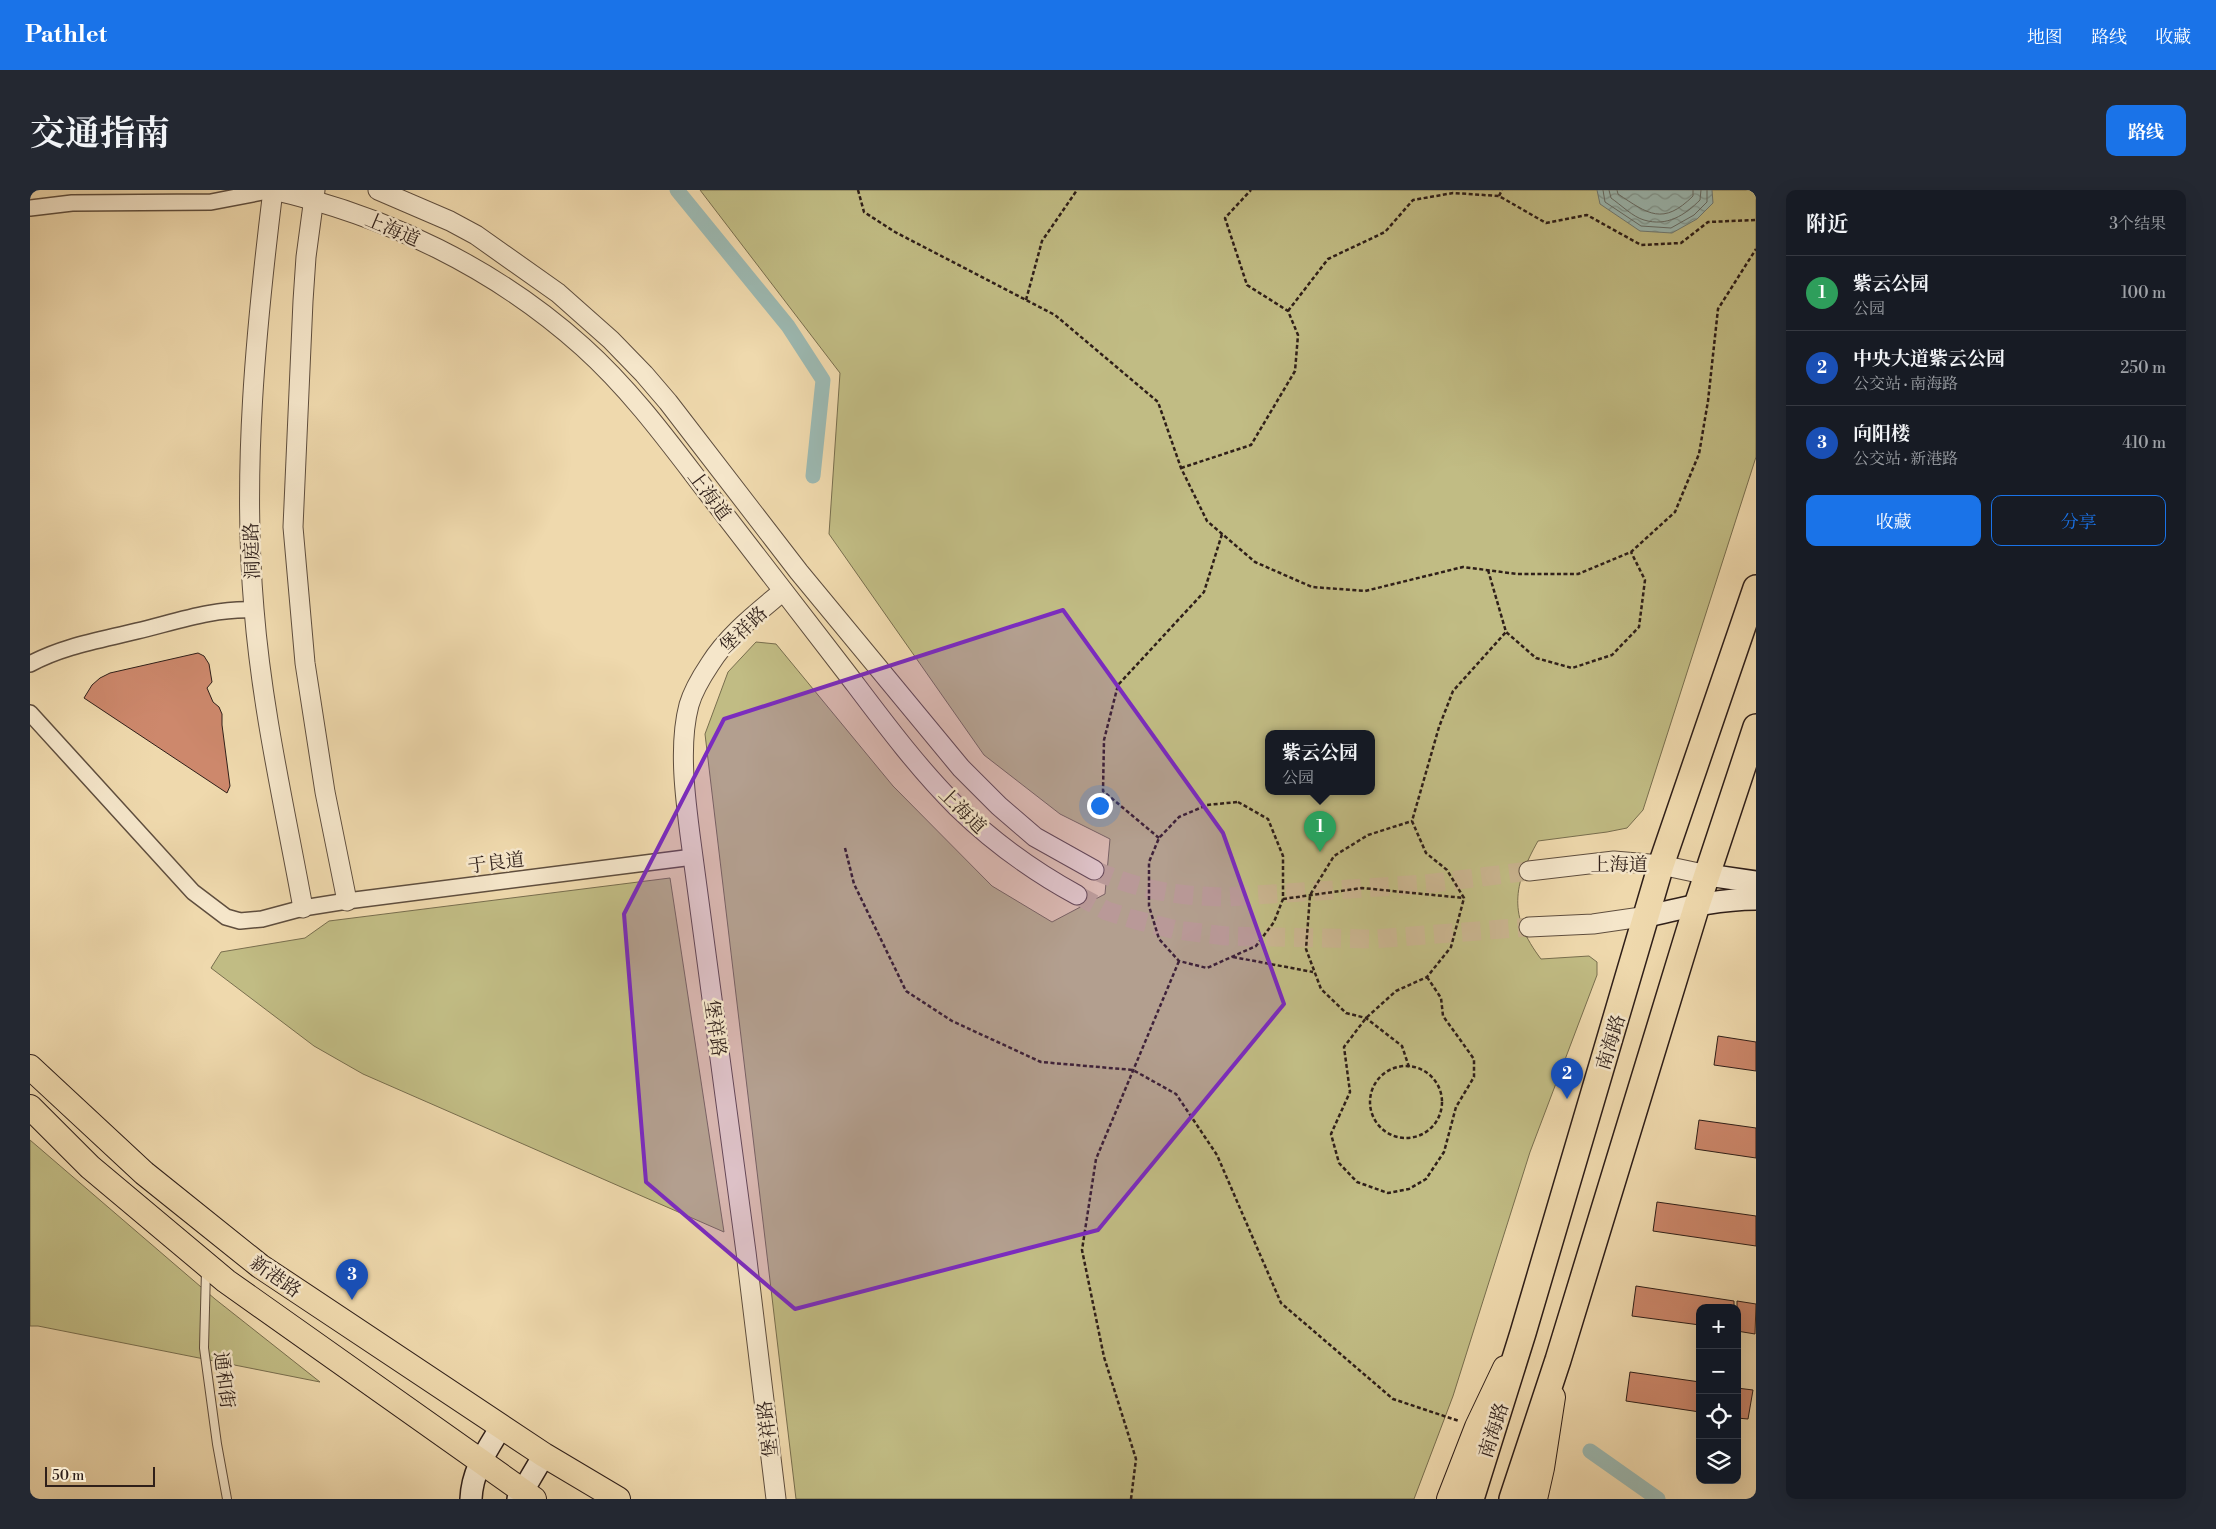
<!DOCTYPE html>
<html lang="zh">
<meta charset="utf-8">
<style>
:root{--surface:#171b24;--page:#242831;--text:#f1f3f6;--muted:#9ea1a6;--line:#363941;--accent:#1a73e8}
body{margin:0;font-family:"Libre Bodoni","Noto Serif SC",serif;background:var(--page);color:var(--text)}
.controls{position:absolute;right:15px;bottom:15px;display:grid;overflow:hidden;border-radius:10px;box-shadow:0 5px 20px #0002}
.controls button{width:45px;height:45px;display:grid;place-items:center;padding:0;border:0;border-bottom:1px solid var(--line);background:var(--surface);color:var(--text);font:25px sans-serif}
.scale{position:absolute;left:15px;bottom:12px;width:110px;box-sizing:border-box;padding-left:5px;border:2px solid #2f1f19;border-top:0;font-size:14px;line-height:18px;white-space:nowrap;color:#2f1f19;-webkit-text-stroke:4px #f5e6ca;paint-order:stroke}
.you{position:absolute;left:1069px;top:615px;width:18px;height:18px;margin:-12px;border:4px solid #fff;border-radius:50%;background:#1a73e8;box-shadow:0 0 0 8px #1a73e833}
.badge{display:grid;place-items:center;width:32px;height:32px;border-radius:50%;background:var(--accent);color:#fff;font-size:16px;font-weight:700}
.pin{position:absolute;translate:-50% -41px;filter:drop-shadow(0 1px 2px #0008)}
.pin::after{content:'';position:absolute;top:26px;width:18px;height:15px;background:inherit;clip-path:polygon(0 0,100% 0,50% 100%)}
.popup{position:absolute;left:1235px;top:540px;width:110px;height:65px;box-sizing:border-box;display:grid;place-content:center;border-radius:10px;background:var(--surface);filter:drop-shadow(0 1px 4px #0005);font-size:16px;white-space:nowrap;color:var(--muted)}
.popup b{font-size:19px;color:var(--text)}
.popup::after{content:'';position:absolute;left:50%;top:100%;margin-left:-10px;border:10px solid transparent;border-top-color:var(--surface)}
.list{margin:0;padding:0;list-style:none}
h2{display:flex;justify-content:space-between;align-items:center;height:65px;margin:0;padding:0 20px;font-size:21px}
h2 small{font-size:16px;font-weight:400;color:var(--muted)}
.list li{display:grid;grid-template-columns:32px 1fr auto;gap:15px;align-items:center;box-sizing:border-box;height:75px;padding:0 20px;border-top:1px solid var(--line)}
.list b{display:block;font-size:19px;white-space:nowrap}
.list p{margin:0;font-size:16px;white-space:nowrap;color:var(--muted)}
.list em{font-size:16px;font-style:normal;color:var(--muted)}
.actions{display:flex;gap:10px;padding:15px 20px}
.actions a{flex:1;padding:11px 0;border:1px solid var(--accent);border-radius:10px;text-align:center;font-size:18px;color:var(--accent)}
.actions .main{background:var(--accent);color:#fff}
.icon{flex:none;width:28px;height:28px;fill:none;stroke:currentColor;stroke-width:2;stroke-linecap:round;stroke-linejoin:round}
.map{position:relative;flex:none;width:1726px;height:1309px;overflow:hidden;border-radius:10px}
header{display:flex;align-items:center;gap:30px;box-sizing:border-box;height:70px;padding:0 25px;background:var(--accent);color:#fff}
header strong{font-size:24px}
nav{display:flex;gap:28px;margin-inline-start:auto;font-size:18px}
.intro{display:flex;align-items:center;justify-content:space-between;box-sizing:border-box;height:120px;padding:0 30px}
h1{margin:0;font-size:35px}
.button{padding:12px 22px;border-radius:10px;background:var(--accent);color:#fff;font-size:18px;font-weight:700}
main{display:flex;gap:30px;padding:0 30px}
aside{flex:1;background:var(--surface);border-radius:10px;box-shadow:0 5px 20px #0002}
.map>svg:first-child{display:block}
.green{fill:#c1bc84;stroke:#786e4e;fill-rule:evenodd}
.water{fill:url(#water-waves);stroke:#707b75}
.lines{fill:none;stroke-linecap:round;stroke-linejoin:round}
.shore{stroke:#666c66;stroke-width:1}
.canal{stroke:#9cb9b2;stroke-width:15}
.building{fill:#cd886c;stroke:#2f1f19}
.tertiary-tunnel{stroke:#c9b48f;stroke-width:19;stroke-dasharray:19 9;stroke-linecap:butt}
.service-casing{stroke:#5f4e3e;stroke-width:10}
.minor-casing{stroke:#5f4e3e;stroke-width:18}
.tertiary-casing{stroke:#5f4e3e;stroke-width:21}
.secondary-casing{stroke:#2f1f19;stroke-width:24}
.primary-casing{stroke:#2f1f19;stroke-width:26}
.trunk-casing{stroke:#2f1f19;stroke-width:28}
.path{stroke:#2f1f19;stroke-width:2.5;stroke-dasharray:4 2.5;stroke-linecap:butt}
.service{stroke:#f5e6ca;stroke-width:8}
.minor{stroke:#f5e6ca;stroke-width:15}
.tertiary{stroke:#f5e6ca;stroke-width:19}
.secondary{stroke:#f5e6ca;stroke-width:21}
.primary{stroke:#efd9ad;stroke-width:24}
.trunk{stroke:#efd9ad;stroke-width:25}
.marked{fill:#7b2cbf;fill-opacity:0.2;stroke:#7b2cbf;stroke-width:4;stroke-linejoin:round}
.labels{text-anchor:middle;stroke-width:5;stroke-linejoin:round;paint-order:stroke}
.street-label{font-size:19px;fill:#2f1f19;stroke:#f5e6ca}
</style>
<header>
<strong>Pathlet</strong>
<nav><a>地图</a><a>路线</a><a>收藏</a></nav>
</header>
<div class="intro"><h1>交通指南</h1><a class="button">路线</a></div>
<main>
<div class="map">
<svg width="1726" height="1309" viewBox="0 0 1726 1309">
<defs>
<pattern id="water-waves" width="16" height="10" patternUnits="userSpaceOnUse" patternTransform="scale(1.25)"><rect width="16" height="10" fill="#9cb9b2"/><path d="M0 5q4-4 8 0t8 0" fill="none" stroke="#809690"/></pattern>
</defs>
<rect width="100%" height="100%" fill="#efd9ad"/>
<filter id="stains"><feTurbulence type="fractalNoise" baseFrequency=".004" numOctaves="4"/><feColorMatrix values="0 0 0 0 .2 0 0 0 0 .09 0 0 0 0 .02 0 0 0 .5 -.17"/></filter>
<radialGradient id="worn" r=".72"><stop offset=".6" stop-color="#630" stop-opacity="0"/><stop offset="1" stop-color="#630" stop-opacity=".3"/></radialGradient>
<g class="green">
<path d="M 670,0 L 1726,0 L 1726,267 L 1613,620 L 1597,638 L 1577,642 L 1508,651 C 1483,695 1478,726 1511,769 L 1559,766 L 1567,772 L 1567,785 L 1500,962 L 1423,1206 L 1384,1309 L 766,1309 L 675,544 L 698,482 L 726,452 L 746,454 L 863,596 L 962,696 L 1022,732 L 1075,704 L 1080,649 L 1030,624 L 954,565 L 799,344 L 810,183 ZM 1239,543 L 1341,543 L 1341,601 L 1239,601 Z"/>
<path d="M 640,688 L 694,1042 L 333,884 L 284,856 L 181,778 L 191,762 L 275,748 L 299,731 Z"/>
<path d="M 0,950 L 185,1109 L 290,1192 L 8,1136 L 0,1136 Z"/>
</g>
<path class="water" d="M 1567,0 L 1682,0 L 1683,13 L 1667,29 L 1642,43 L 1610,41 L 1570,14 Z"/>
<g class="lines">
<g class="shore">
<path d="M 1573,0 L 1575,12 L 1611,36 L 1641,38 L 1664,25 L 1677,12 L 1677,0"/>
<path d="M 1579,0 L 1581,8 C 1591,15 1603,27 1614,30 C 1637,37 1655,25 1670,10 L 1671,0"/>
<path d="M 1587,0 L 1588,4 C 1618,24 1633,36 1663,6 L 1663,0"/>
</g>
<g class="canal">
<path d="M 647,0 L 758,136 L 793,190 L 783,286"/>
<path d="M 1560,1261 L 1628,1309"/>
</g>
</g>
<g class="building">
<path d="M 168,463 L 174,466 L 179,474 L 182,492 L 177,498 L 183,512 L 189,517 L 192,524 L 192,535 L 200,596 L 197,603 L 54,508 L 62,495 L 70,488 L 80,483 Z"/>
<path d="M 1688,846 L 1726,852 L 1726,881 L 1684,875 Z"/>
<path d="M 1669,930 L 1726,938 L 1726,968 L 1665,959 Z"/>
<path d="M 1627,1012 L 1726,1026 L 1726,1056 L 1623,1041 Z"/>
<path d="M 1606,1096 L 1704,1111 L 1704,1118 L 1670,1118 L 1670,1135 L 1602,1126 Z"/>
<path d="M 1707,1111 L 1726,1114 L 1725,1144 L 1707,1141 Z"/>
<path d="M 1600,1182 L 1670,1192 L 1670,1222 L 1596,1211 Z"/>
<path d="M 1707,1198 L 1723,1200 L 1718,1229 L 1707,1228 Z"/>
</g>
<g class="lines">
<g class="tertiary-tunnel">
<path d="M 1064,680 C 1110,700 1145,706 1195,707 L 1396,694 L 1499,681"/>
<path d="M 1047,705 L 1077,721 L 1106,730 L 1147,740 L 1196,746 L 1343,749 L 1499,737"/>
</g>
<g class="service-casing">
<path id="service" d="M 176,1080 L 174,1158 L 187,1254 L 197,1309"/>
</g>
<g class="minor-casing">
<g id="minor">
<path d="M 0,18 L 42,13 L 181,12 L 243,0"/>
<path d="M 0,474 C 33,456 71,450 107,441 C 145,432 184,418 224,420"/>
<path d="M 0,523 L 163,702 L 196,727 L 210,731 L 232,729 L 273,718 L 317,711 L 663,667"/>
</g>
</g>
<g class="tertiary-casing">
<g id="tertiary">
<path d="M 243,0 C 357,26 465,78 553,157 C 603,202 641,255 681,307 C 727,367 773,427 819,486 C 853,531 887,577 927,617 C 963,652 1003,681 1047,705"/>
<path d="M 243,0 C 226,138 212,280 224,419 C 232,520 255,619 273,718"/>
<path d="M 285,0 L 276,67 L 273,111 L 263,337 L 275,473 L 295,602 L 317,711"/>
<path d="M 348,0 L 420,31 L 446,45 L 528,103 L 581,150 L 614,184 L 638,212 L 769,382 L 931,578 L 969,616 L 1005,647 L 1064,680"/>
<path d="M 1499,681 L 1584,671 L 1631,675 L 1678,685"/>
<path d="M 1499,737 L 1563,734 L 1618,726"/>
<path d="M 746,1309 L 716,1062 L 663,667 C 657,621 647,560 659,515 C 663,501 672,486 680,474 C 698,445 727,423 753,401"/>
</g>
</g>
<g class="secondary-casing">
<g id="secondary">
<path d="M 1678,685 L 1726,692"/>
<path d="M 1618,726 C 1653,718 1689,709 1726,709"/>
<path d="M 441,1309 C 442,1281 457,1260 471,1237"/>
<path d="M 488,1309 L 514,1265"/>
</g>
</g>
<g class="primary-casing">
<g id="primary">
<path d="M 0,877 L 114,983 L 230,1076 L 514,1265 L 588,1309"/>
<path d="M 0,917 L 60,977 L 196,1091 L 504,1309"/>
<path d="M 1419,1309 L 1447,1237 L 1475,1178"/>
<path d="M 1505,1309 L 1512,1278 L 1523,1207"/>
</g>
</g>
<g class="trunk-casing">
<g id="trunk">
<path d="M 1441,1309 L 1493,1143 L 1631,675 L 1726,398"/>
<path d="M 1482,1309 L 1528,1170 L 1667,715 L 1726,537"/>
</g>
</g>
<g class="path">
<path d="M 828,0 L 834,22 L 865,42 L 1025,125 L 1128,212 L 1151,278 L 1177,331 L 1225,372 L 1282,397 L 1335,401 L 1433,377 L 1487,384 L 1548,384 L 1601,362 L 1645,322 L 1669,264 L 1678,211 L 1688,119 L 1726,59"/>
<path d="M 1469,6 L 1472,0"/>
<path d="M 996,110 L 1012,51 L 1047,0"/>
<path d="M 1258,121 L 1298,69 L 1355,42 L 1383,10 L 1423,3 L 1469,6 L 1516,33 L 1557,25 L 1611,55 L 1651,53 L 1678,32 L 1726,30"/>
<path d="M 1151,278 L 1221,255 L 1265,181 L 1268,145 L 1258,121 L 1217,95 L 1195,28 L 1221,0"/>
<path d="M 1458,380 L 1476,442 L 1506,468 L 1542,478 L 1582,465 L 1609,437 L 1615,390 L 1601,362"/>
<path d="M 1208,612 L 1238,629 L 1253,666 L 1253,709 L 1244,732 L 1226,756 L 1177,778 L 1149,771 L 1129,749 L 1119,716 L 1119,672 L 1129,648 L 1149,627 L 1177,615 Z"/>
<path d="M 1129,648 L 1073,601 L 1074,550 L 1088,495 L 1174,402 L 1192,344"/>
<path d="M 815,658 L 824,694 L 876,801 L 922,831 L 1011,872 L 1103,880 L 1146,904 L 1187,965 L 1251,1113 L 1363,1209 L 1429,1231"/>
<path d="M 1253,709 L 1332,698 L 1434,708"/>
<path d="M 1203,767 L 1283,782"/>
<path d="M 1397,787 L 1411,808 L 1413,826 L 1444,869 L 1444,887 L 1426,917 L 1414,962 L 1396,989 L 1379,999 L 1358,1003 L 1327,992 L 1309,973 L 1301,944 L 1320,902 L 1314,857 L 1336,828 L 1366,801 L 1397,787 L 1421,757 L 1434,708 L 1417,680 L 1396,663 L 1382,631 L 1409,537 L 1423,501 L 1476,442"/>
<circle cx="1376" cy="912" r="36"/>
<path d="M 1379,877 L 1372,856 L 1336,828 L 1316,823 L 1291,799 L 1276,759 L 1280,705 L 1304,666 L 1338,645 L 1382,631"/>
<path d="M 1101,1309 L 1106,1269 L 1074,1167 L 1052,1060 L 1066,969 L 1149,771"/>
</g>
<use href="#service" class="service"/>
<use href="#minor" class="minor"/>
<use href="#tertiary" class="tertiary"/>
<use href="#secondary" class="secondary"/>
<use href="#primary" class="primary"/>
<use href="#trunk" class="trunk"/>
</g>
<path class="marked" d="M 1033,420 L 1193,643 L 1254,814 L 1068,1040 L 765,1119 L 616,992 L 594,724 L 694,529 Z"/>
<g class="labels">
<g class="street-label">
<text transform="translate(363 39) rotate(23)" y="7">上海道</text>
<text transform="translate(680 305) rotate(53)" y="7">上海道</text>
<text transform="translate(221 361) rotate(-92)" y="7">洞庭路</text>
<text transform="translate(713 439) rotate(-44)" y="7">堡祥路</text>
<text transform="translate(933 620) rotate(44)" y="7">上海道</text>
<text transform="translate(466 672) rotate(-7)" y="7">于良道</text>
<text x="1589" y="681">上海道</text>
<text transform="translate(686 838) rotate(82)" y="7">堡祥路</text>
<text transform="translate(1580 852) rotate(-73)" y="7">南海路</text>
<text transform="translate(246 1086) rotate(35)" y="7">新港路</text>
<text transform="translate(195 1190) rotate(83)" y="7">通和街</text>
<text transform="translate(737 1239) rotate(-97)" y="7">堡祥路</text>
<text transform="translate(1463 1240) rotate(-72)" y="7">南海路</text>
</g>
</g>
<rect width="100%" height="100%" filter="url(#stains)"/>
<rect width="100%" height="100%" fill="url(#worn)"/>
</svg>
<div class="controls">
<button>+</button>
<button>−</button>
<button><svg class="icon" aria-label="locate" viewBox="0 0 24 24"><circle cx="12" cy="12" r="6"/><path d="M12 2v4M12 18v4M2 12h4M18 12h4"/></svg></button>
<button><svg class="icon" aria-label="layers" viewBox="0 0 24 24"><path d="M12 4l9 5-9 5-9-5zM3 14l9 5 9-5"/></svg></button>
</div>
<div class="scale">50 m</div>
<div class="you"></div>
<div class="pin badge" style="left:1290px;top:662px;background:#2e9e5b">1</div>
<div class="popup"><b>紫云公园</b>公园</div>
<div class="pin badge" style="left:1537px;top:909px;background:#1a4fb4">2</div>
<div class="pin badge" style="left:322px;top:1110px;background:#1a4fb4">3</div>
</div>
<aside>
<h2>附近<small>3个结果</small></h2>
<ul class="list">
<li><span class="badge" style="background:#2e9e5b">1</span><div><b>紫云公园</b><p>公园</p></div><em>100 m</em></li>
<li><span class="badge" style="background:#1a4fb4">2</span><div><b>中央大道紫云公园</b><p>公交站 · 南海路</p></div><em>250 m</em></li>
<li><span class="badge" style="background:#1a4fb4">3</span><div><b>向阳楼</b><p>公交站 · 新港路</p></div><em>410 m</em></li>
</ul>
<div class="actions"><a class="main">收藏</a><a>分享</a></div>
</aside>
</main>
